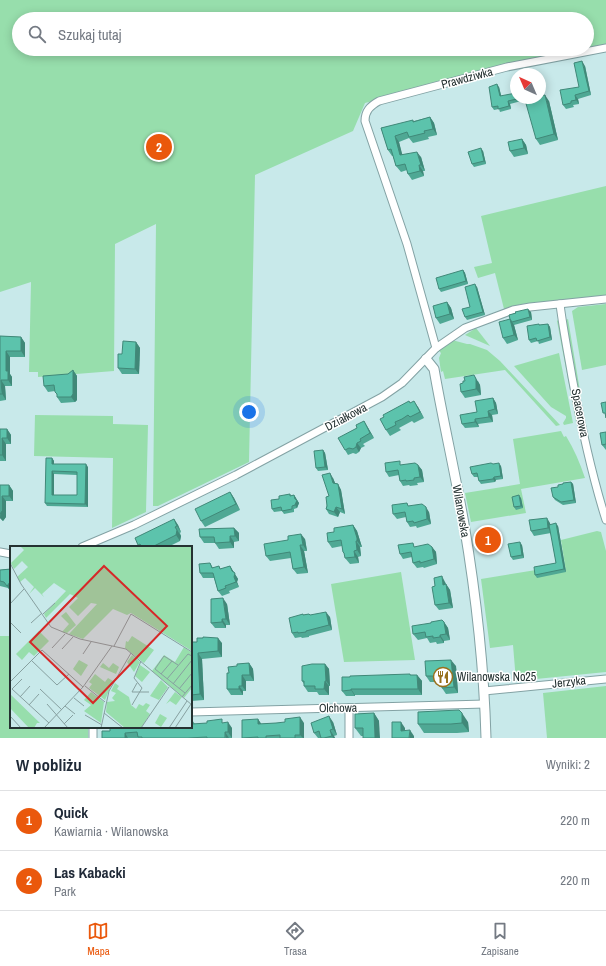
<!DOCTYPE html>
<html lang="pl">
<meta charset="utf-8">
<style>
:root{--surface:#fff;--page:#f6f6f7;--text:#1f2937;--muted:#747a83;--line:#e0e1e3;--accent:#ea580c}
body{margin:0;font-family:"Archivo Narrow",sans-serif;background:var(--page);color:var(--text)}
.compass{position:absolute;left:510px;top:68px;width:36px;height:36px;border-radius:50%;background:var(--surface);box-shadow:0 2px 10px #0003;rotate:316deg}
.you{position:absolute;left:249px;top:412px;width:14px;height:14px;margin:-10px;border:3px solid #fff;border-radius:50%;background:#1a73e8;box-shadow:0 0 0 6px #1a73e833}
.badge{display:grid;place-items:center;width:26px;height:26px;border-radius:50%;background:var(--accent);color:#fff;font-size:13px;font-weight:700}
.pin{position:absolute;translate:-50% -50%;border:2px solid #fff;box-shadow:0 1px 4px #0006}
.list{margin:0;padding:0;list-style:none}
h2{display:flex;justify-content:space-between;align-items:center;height:52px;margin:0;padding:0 16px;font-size:17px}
h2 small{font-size:13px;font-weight:400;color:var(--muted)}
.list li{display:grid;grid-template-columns:26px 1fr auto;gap:12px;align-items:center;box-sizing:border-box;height:60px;padding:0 16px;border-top:1px solid var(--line)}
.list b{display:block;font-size:15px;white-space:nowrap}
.list p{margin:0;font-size:13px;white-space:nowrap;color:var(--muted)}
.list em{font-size:13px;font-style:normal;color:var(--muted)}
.icon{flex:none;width:22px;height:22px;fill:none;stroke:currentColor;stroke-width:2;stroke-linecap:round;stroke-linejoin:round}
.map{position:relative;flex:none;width:606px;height:738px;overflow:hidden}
.search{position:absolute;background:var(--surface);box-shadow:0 2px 10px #0003;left:12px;right:12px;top:12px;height:44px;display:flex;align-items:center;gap:10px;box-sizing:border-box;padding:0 14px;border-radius:22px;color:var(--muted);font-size:15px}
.sheet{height:172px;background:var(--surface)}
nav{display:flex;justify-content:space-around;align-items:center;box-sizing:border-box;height:56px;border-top:1px solid var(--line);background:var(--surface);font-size:11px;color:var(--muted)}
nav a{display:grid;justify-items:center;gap:2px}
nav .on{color:var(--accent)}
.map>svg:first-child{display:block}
.green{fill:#97deac;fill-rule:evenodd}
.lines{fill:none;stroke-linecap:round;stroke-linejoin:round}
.minor-casing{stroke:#83a2a4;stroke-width:9}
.tertiary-casing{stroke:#83a2a4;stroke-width:11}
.minor{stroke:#fff;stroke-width:7}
.tertiary{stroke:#fff;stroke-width:9}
.wall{fill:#4fa894;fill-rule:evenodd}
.shaded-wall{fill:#408878}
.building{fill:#5cc3ac;stroke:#408878;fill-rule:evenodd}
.labels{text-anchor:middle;stroke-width:3;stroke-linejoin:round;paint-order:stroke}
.street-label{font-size:12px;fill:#253232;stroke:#fff}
.poi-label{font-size:12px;fill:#253232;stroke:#fff;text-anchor:start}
.inset-road{fill:none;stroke:#87a0a0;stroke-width:1}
.view{fill:#d62828;fill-opacity:0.15;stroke:#d62828;stroke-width:2}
.inset-edge{fill:none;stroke:#253232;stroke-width:2}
</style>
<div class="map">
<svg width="606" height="738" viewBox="0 0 606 738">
<rect width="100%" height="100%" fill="#c8e9ea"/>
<g class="green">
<path d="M 0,0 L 606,0 L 606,47 L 510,65 L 365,103 L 353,131 L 255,175 L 249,462 L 158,506 L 153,506 L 156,224 L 115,244 L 114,371 L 38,377 L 38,372 L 29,372 L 31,282 L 0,292 ZM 19,19 L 587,19 L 587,49 L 19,49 Z"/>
<path d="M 606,186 L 606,297 L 522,304 L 504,309 L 495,273 L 478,278 L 474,267 L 492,263 L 481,216 Z"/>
<path d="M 606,304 L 606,365 L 582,370 L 572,311 L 578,307 Z"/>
<path d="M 559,319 L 577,421 L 576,422 L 557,321 Z"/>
<path d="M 568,319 L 581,397 L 579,393 L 566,320 Z"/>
<path d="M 476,328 L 490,346 L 465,335 Z"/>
<path d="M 452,340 L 467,344 L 470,344 L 487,350 L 500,361 L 560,425 L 556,426 L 505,370 L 445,379 L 443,371 L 441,372 L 439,358 L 441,353 L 439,351 Z"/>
<path d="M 559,353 L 573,423 L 564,425 L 563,423 L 566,418 L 566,416 L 551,407 L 514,366 Z"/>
<path d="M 35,415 L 113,416 L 113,424 L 148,425 L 146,512 L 112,528 L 113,458 L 34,456 Z"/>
<path d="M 561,431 L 564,437 L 566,436 C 574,449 580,463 585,478 L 521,489 L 526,513 L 471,522 L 465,493 L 520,484 L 513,439 Z"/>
<path d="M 597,531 L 601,532 L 606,551 L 606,672 L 516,681 L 513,645 L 490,648 L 481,579 L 536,570 L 566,572 L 561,540 Z"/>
<path d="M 401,572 L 415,660 L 344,662 L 331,584 Z"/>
<path d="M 0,636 L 11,636 L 11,727 L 88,727 L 88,738 L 0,738 Z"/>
<path d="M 606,686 L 606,738 L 547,738 L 543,693 Z"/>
</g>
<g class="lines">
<g class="minor-casing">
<g id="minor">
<path d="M 560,304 C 563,329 568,353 572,377 C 581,425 591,473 606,520"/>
<path d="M 436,348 L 407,244 L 365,121 C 365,111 370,106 379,101 L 507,67 L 606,48"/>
<path d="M 82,547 L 134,525 L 236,475 L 382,397 L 402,383 L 436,348 L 465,328 L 513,310 L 530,307 L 606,299"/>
<path d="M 0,552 L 11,554"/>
<path d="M 484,691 L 606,679"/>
<path d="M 349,708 L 349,738"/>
<path d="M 191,712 L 485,704"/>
<path d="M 93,738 L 93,727"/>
</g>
</g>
<g class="tertiary-casing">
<path id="tertiary" d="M 426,359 L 434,369 C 443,421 455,472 464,524 C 476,595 484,666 486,738"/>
</g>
<use href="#minor" class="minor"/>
<use href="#tertiary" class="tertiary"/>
</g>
<g class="wall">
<path d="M 585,66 L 591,95 L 578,99 L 579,104 L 573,105 L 574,107 L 566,109 L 563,105 L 579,87 Z"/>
<path d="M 499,87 L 501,96 L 516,98 L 524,98 L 525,100 L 510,104 L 511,109 L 500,112 L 499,109 L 494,110 L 492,107 Z"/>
<path d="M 549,101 L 558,140 L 540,145 L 536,139 Z"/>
<path d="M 430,117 L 434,123 L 437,135 L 428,137 L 429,139 L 413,143 L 409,138 L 399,142 L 402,155 L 421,157 L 425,171 L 423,171 L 424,176 L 412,180 L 408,174 L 407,170 L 401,172 L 396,166 L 393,156 L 392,156 L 388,150 L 381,128 L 414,121 Z"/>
<path d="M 522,139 L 526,145 L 528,154 L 514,157 L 510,151 Z"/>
<path d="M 483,151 L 486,164 L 474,167 L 472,164 Z"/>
<path d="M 463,270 L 465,273 L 468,284 L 441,292 L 439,289 Z"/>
<path d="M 477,287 L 485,315 L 467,320 L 465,317 L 470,307 Z"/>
<path d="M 447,302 L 451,308 L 454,319 L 440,324 L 436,318 Z"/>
<path d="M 531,312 L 532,320 L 514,325 L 518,340 L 507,344 L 503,338 L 510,319 Z"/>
<path d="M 548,324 L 550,327 L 552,340 L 539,344 L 538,341 L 531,343 L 529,340 L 540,325 Z"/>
<path d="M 0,336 L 21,337 L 25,343 L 25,357 L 10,357 L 10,374 L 12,377 L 12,386 L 5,386 L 6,400 L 0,401 Z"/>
<path d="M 136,342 L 140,348 L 139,374 L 122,374 L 118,368 Z"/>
<path d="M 73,370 L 77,376 L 77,400 L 75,402 L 61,403 L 57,397 L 57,395 L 55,391 L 48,392 L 44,386 L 68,374 Z"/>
<path d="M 478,381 L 480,385 L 481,395 L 465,398 L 461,392 L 463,383 Z"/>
<path d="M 493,398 L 496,403 L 498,414 L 492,415 L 493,422 L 478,424 L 479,427 L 465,428 L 462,424 L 477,412 Z"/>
<path d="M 410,403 L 418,407 L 424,418 L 414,423 L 412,421 L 399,428 L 401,430 L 390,436 L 386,430 Z"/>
<path d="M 364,421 L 374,438 L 363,444 L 365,446 L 361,448 L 359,452 L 356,454 L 353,453 L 348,455 L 345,450 L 357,428 Z"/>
<path d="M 0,429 L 7,429 L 11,435 L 11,444 L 6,444 L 6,461 L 0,461 Z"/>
<path d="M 606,432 L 606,450 L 602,445 Z"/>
<path d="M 323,450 L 325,453 L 328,470 L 318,471 L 316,468 Z"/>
<path d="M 52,458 L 54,461 L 54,464 L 88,467 L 88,507 L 47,506 L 45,503 ZM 54,474 L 77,475 L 77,495 L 54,495 Z"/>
<path d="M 493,464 L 501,466 L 503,479 L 496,480 L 495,482 L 481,484 L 479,481 L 478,477 L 474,477 L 472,474 Z"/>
<path d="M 402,465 L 418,465 L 422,470 L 424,482 L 417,483 L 418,485 L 410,486 L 409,485 L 403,486 L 400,481 L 399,475 L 389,477 L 386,472 Z"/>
<path d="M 333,478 L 335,483 L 338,484 L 341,490 L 345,514 L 340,512 L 338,517 L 329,514 L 326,509 Z"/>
<path d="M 571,482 L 573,484 L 576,503 L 563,505 L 555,500 L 553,497 L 558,487 L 563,484 Z"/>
<path d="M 0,485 L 9,485 L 13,491 L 13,501 L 6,501 L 6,517 L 3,521 L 0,518 Z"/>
<path d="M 230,492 L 234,498 L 240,510 L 205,527 L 201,521 Z"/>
<path d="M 290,494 L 291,496 L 294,495 L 296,498 L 297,500 L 299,503 L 297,508 L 294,509 L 294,512 L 284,514 L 282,511 L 274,512 L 272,509 L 279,499 Z"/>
<path d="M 521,498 L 523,508 L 516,510 L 514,507 Z"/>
<path d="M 409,506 L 429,512 L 431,524 L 417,528 L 416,526 L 410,527 L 407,522 L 406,517 L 397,519 L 393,514 Z"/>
<path d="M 174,519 L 178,525 L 181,532 L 180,533 L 181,536 L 180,541 L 168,547 L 140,547 L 138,545 Z"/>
<path d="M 550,523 L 550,525 L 558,526 L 566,572 L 537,578 L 535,575 L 556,563 L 551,533 L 534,536 L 531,531 Z"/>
<path d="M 353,525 L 357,531 L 361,544 L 362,547 L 360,547 L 361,556 L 358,557 L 359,563 L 350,564 L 345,558 L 345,555 L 343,552 L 342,546 L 332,548 L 328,542 L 334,532 Z"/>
<path d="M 234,528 L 239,533 L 239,541 L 234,542 L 234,548 L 219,549 L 215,543 L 204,543 L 200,537 Z"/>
<path d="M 493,536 L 494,542 L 482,545 L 478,539 Z"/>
<path d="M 305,539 L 307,551 L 304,551 L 308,573 L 297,574 L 293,569 L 291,558 L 270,561 L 266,556 Z"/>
<path d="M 522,545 L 524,558 L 513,560 L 511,557 Z"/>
<path d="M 416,547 L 432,547 L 436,552 L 437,564 L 424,568 L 423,567 L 417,568 L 413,563 L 412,557 L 403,559 L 400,554 Z"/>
<path d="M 210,563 L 213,568 L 221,569 L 230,566 L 238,579 L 237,582 L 239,587 L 229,591 L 230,593 L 222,596 L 218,591 L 214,578 L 203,578 L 200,573 Z"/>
<path d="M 11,569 L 11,592 L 8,588 L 0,586 L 0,570 Z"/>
<path d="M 445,582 L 446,584 L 450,590 L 453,608 L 439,610 L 435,605 L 435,586 Z"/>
<path d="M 227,604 L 230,625 L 226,625 L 226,628 L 215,628 L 211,623 Z"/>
<path d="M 309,614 L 310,615 L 330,617 L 332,630 L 309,636 L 309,637 L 302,638 L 301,637 L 295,638 L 292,633 L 304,615 Z"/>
<path d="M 444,622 L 448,628 L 450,640 L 444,641 L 444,643 L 437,644 L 436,642 L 430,643 L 427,638 L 418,640 L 413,634 Z"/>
<path d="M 191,642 L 222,643 L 222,657 L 202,659 L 204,700 L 191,701 Z"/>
<path d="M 249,663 L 253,669 L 254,681 L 246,681 L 246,691 L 243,691 L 243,695 L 231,695 L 227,689 L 229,673 L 237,666 Z"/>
<path d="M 325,664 L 329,669 L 330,686 L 329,686 L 329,695 L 319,695 L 317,692 L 308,692 L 304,686 L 304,684 L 302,681 Z"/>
<path d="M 456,666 L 458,693 L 446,694 L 442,688 L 442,682 L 430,682 L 426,676 Z"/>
<path d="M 411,675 L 417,675 L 422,681 L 422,695 L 355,695 L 355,696 L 346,696 L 342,691 Z"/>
<path d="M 374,713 L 379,721 L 363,736 L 361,736 L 355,728 Z"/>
<path d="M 258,719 L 261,724 L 304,723 L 304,738 L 242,738 Z"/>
<path d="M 192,720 L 195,724 L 224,723 L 232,728 L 232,738 L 102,738 L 110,731 L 149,727 L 150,728 L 171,727 Z"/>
<path d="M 333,722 L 337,735 L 334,736 L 335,738 L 318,738 L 314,733 Z"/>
<path d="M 468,722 L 469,732 L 457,733 L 424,733 L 418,724 Z"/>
</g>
<g class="shaded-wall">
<path d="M 582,61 L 585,66 L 591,95 L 589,91 Z"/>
<path d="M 497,84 L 499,87 L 502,99 L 500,96 Z"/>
<path d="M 545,95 L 549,101 L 558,140 L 554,134 Z"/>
<path d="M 575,95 L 578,99 L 579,104 L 576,100 Z"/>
<path d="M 508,101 L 510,104 L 511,109 L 509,106 Z"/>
<path d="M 430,117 L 434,123 L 437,135 L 433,129 Z"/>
<path d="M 395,136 L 399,142 L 404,161 L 400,155 Z"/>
<path d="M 522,139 L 526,145 L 528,154 L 524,148 Z"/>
<path d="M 481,148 L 483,151 L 486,164 L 484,161 Z"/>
<path d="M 417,152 L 421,157 L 425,171 L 421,165 Z"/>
<path d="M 419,165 L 423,171 L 424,176 L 420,171 Z"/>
<path d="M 463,270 L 465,273 L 468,284 L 466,281 Z"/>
<path d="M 475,284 L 477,287 L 485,315 L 483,312 Z"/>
<path d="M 447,302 L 451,308 L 454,319 L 450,314 Z"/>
<path d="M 528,309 L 531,312 L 532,320 L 530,317 Z"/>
<path d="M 510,319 L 514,325 L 518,340 L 514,335 Z"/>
<path d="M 548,324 L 550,327 L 552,340 L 550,337 Z"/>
<path d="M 21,337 L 25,343 L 25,357 L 21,351 Z"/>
<path d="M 136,342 L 140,348 L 139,374 L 135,369 Z"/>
<path d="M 6,351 L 10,357 L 10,374 L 12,377 L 12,386 L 8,380 L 6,371 Z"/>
<path d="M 73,370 L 77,376 L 77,400 L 75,402 L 71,397 Z"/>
<path d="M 474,375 L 480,385 L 481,395 L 476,389 Z"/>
<path d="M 1,380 L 5,386 L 6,400 L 2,394 Z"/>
<path d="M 493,398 L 496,403 L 498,414 L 495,409 Z"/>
<path d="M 414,401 L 418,407 L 424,418 L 420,412 Z"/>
<path d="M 488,411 L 492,415 L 493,422 L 489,417 Z"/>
<path d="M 475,419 L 478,424 L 479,427 L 475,422 Z"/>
<path d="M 364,421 L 367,426 L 374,438 L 370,433 Z"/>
<path d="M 7,429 L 11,435 L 11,444 L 7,438 Z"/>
<path d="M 2,438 L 6,444 L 6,461 L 2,455 Z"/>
<path d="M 357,443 L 361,448 L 359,452 L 356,447 Z"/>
<path d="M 323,450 L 325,453 L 328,470 L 325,467 Z"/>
<path d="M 52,458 L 54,461 L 54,467 L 52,464 Z"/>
<path d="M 499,463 L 501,466 L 503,479 L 501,476 Z"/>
<path d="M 86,464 L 88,467 L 88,507 L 85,504 Z"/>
<path d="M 418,465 L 422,470 L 424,482 L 420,477 Z"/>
<path d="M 52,471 L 54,474 L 54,498 L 52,495 Z"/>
<path d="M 330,473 L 333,478 L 337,488 L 333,483 Z"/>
<path d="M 494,477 L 496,480 L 495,482 L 493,479 Z"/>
<path d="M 571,482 L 573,484 L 576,503 L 574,500 Z"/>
<path d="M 338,484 L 341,490 L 345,514 L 342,509 Z"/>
<path d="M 9,485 L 13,491 L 13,501 L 9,496 Z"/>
<path d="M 230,492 L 234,498 L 240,510 L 236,504 Z"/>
<path d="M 294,495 L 296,498 L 297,501 L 297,500 L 299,503 L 297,508 L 295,505 Z"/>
<path d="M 519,495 L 521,498 L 523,508 L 521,506 Z"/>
<path d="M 2,496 L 6,501 L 6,517 L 3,521 L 0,518 Z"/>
<path d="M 336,507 L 340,512 L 338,517 L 334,512 Z"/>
<path d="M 426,507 L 429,512 L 431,524 L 427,519 Z"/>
<path d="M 547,518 L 550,523 L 552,533 L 548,528 Z"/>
<path d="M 174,519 L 178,525 L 181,532 L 177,526 Z"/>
<path d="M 556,523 L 558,526 L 566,572 L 564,569 Z"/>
<path d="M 353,525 L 357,531 L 361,544 L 362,547 L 357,541 Z"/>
<path d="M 175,527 L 181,536 L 180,541 L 176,535 Z"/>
<path d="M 234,528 L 239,533 L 239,541 L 235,536 Z"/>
<path d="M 489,530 L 493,536 L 494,542 L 490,537 Z"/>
<path d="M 301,534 L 305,539 L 307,551 L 303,545 Z"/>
<path d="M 230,536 L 234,542 L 234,548 L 230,542 Z"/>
<path d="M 356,541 L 360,547 L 361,556 L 357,550 Z"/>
<path d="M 520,542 L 522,545 L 524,558 L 522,555 Z"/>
<path d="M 300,545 L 304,551 L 308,573 L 304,567 Z"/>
<path d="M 432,547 L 436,552 L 437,564 L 434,559 Z"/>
<path d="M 354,551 L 358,557 L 359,563 L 355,557 Z"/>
<path d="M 230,566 L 238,579 L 237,582 L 239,587 L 236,582 Z"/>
<path d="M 442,576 L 445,582 L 447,590 L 443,585 Z"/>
<path d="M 10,582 L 11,583 L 11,592 L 7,586 Z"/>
<path d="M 446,584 L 450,590 L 453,608 L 449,603 Z"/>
<path d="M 223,598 L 227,604 L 230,625 L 226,619 Z"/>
<path d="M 326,612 L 330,617 L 332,630 L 329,625 Z"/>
<path d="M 222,619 L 226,625 L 226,628 L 222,622 Z"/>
<path d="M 444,622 L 448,628 L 450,640 L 446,634 Z"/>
<path d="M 440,635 L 444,641 L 444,643 L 440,637 Z"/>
<path d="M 218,638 L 222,643 L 222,657 L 218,651 Z"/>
<path d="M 198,653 L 202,659 L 204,700 L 200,694 Z"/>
<path d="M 451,660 L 456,666 L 458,693 L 454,687 Z"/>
<path d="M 249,663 L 253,669 L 254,681 L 250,675 Z"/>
<path d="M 325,664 L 329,669 L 330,686 L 326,681 Z"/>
<path d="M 242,675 L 246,681 L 246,691 L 242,686 Z"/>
<path d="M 417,675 L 422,681 L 422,695 L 418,689 Z"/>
<path d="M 325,681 L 329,686 L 329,695 L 324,689 Z"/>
<path d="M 239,686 L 243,691 L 243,695 L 239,689 Z"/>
<path d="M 351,689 L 355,695 L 355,696 L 351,690 Z"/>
<path d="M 374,713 L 379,721 L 380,738 L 375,738 Z"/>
<path d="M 462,713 L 468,722 L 469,732 L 462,723 Z"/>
<path d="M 329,716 L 333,722 L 337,735 L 333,729 Z"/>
<path d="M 300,717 L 304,723 L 304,738 L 303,738 L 300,735 Z"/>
<path d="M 258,719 L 262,725 L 258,724 Z"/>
<path d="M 228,722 L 232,728 L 232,738 L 228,732 Z"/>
<path d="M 401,722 L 405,728 L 405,736 L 401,731 Z"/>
<path d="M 330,730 L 334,736 L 335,738 L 333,738 L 332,736 Z"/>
<path d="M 410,730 L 414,736 L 414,738 L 409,738 Z"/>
<path d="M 225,732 L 229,738 L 226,738 Z"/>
<path d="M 125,733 L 128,738 L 125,738 Z"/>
</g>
<g class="building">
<path d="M 582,61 L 589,91 L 575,95 L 576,100 L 571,101 L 571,103 L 563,105 L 560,90 L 579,87 L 574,63 Z"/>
<path d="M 497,84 L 500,96 L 516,93 L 516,98 L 521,98 L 508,101 L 509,106 L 498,109 L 498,106 L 492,107 L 489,87 Z"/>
<path d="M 545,95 L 554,134 L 536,139 L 525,100 L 534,98 L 540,98 L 540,96 Z"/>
<path d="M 430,117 L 433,129 L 424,131 L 425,133 L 409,137 L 407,132 L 395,136 L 400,155 L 417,152 L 421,165 L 419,165 L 420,171 L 408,174 L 405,164 L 396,166 L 391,149 L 388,150 L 381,128 L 413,120 L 413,122 Z"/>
<path d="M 522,139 L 524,148 L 510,151 L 508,142 Z"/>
<path d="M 481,148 L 484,161 L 472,164 L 468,152 Z"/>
<path d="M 463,270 L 466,281 L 439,289 L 436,278 Z"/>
<path d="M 475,284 L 483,312 L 465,317 L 462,309 L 470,307 L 465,287 Z"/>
<path d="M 447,302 L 450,314 L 436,318 L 433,306 Z"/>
<path d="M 528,309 L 530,317 L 512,322 L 510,319 L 509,315 L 516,313 L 515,312 Z"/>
<path d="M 510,319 L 514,335 L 503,338 L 499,322 Z"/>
<path d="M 539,324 L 539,325 L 548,324 L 550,337 L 537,341 L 536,338 L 529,340 L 527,326 Z"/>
<path d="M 0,336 L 21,337 L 21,351 L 6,351 L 6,371 L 8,371 L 8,380 L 1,380 L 2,394 L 0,394 Z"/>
<path d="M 123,341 L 136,342 L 135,369 L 118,368 L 118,354 L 122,354 Z"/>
<path d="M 73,370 L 73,394 L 71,397 L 57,397 L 57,394 L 55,392 L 54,385 L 44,386 L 43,376 L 68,374 Z"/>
<path d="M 474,375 L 476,379 L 476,389 L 461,392 L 460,384 L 463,383 L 463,381 L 465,381 L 464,377 Z"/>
<path d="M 493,398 L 495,409 L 488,411 L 489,417 L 475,419 L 475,422 L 462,424 L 460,415 L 477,412 L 475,401 Z"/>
<path d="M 409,401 L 410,403 L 414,401 L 420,412 L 410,417 L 408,415 L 402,419 L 395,422 L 396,425 L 386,430 L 380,419 L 384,417 L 383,415 Z"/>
<path d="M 606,402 L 606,418 L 605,413 L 603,413 L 601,403 Z"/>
<path d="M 364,421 L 370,433 L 360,439 L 361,441 L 357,443 L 356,447 L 353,449 L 349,448 L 345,450 L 338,438 L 357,428 L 356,425 Z"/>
<path d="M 0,429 L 7,429 L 7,438 L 2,438 L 2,455 L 0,455 Z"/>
<path d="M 606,432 L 606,444 L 602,445 L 600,433 Z"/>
<path d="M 323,450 L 325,467 L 316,468 L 314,451 Z"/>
<path d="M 46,458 L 52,458 L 52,464 L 86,464 L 85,504 L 45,503 ZM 52,471 L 77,472 L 77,495 L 52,495 Z"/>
<path d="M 400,461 L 400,465 L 415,463 L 418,465 L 420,477 L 414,478 L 414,480 L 406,481 L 406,480 L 400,481 L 398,470 L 386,472 L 385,463 Z"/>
<path d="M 491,463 L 493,464 L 499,463 L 501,476 L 494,477 L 493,479 L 479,481 L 477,473 L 472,474 L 470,467 Z"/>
<path d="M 330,473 L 333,483 L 338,484 L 342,509 L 336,507 L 334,512 L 326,509 L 327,506 L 326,497 L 329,496 L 322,475 Z"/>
<path d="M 571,482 L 574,500 L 561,502 L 553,497 L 551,488 L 558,487 L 558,485 L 563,484 L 563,483 Z"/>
<path d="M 0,485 L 9,485 L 9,496 L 2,496 L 2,511 L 0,514 Z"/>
<path d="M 230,492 L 236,504 L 201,521 L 195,509 Z"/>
<path d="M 290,494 L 290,496 L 294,495 L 295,499 L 297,500 L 295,505 L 292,506 L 292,509 L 282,511 L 281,507 L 272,509 L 271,500 L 279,499 L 279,496 Z"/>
<path d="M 519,495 L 521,506 L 514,507 L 512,497 Z"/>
<path d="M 407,503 L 408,506 L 422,504 L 426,507 L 427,519 L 414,523 L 413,521 L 407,522 L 405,512 L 393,514 L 392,505 Z"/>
<path d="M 547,518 L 548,528 L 531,531 L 529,520 Z"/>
<path d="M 174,519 L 177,526 L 175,527 L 177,530 L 176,535 L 152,547 L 142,547 L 140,544 L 138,545 L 135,538 Z"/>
<path d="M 556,523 L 564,569 L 535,575 L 534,567 L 556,563 L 549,525 Z"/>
<path d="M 353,525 L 357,538 L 357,541 L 356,541 L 357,550 L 354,551 L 355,557 L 345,558 L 344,553 L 343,552 L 341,540 L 328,542 L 327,533 L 334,532 L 334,528 Z"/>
<path d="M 234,528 L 235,536 L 230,536 L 230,542 L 215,543 L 214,537 L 200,537 L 199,529 Z"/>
<path d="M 489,530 L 490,537 L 478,539 L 477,532 Z"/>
<path d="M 301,534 L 303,545 L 300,545 L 304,567 L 293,569 L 290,552 L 266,556 L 264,544 L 288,540 L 288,536 Z"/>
<path d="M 520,542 L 522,555 L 511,557 L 508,544 Z"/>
<path d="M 413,543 L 414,547 L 428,544 L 432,547 L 434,559 L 420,563 L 420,561 L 413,563 L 411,552 L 400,554 L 398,545 Z"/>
<path d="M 210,563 L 212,568 L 219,566 L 220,569 L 230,566 L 232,571 L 235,573 L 234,577 L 236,582 L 225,586 L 226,588 L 218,591 L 213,573 L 200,573 L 199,564 Z"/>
<path d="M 11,569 L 11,582 L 10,582 L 7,586 L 4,582 L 0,581 L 0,570 Z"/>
<path d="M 442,576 L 443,585 L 446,584 L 449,603 L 435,605 L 432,587 L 435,586 L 434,578 Z"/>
<path d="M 223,598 L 226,619 L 222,619 L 222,622 L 211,623 L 211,599 Z"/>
<path d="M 326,612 L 329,625 L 306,631 L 306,632 L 298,633 L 298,632 L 292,633 L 289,618 L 303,614 L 303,615 L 309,614 L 310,615 Z"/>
<path d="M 442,620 L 444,622 L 446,634 L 440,635 L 440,637 L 433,638 L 433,636 L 426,637 L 425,632 L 413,634 L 412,626 L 431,623 L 431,622 Z"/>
<path d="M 203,637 L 218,638 L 218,651 L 198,653 L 200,694 L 191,695 L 191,642 L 197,642 L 197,638 L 203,638 Z"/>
<path d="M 451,660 L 454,687 L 442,688 L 441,676 L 426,676 L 425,661 Z"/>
<path d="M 249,663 L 250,675 L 242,675 L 242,686 L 239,686 L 239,689 L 227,689 L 227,673 L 229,673 L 228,667 L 237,666 L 237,664 Z"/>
<path d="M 312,664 L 325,664 L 326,681 L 325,681 L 324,689 L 315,689 L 315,686 L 304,686 L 304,681 L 302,681 L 302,666 Z"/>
<path d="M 410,674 L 410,675 L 417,675 L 418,689 L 351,689 L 351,690 L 342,691 L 342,677 L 350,677 L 350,676 Z"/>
<path d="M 459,710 L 462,713 L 462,723 L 451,724 L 418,724 L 418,712 Z"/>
<path d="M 374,713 L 375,738 L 363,738 L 363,728 L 355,728 L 355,714 Z"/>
<path d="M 329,716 L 333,729 L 330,730 L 332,736 L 324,738 L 321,738 L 319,731 L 314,733 L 311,723 Z"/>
<path d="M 300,717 L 300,735 L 295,735 L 295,738 L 280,738 L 280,735 L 266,736 L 266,738 L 258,738 L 258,737 L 242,738 L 242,720 L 258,719 L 258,724 L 276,723 L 285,722 L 285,719 Z"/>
<path d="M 222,719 L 222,723 L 228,722 L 228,732 L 225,732 L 225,738 L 207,738 L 207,737 L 188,738 L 142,738 L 142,737 L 138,737 L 137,732 L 125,733 L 125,738 L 102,738 L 102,731 L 110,731 L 110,727 L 146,727 L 146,728 L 191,727 L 191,720 L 192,720 L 192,724 L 207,723 L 207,721 Z"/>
<path d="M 392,722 L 401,722 L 401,731 L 410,730 L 409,738 L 392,738 Z"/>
</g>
<defs>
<g id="restaurant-ring" transform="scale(1)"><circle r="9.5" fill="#fff" stroke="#98711c" stroke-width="1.5"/><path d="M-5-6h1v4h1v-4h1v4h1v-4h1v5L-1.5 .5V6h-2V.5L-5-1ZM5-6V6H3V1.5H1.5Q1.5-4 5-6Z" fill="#98711c"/></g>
</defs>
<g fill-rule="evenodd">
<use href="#restaurant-ring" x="443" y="677"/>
</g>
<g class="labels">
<g class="street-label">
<text transform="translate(467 78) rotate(-15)" y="4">Prawdziwka</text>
<text transform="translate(580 413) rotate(79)" y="4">Spacerowa</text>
<text transform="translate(346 417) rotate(-28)" y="4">Działkowa</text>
<text transform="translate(461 511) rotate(80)" y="4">Wilanowska</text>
<text transform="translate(569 682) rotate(-6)" y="4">Jerzyka</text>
<text transform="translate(338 708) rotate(-1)" y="4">Olchowa</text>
</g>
<g class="poi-label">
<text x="457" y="681">Wilanowska No25</text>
</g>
</g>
<g transform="translate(10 546)">
<rect width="182" height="182" fill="#c8e9ea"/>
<path d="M 10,0 L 182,0 L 182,105 L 121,67 L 117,69 L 103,63 L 73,93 L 59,88 L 87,58 L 81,57 L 68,70 L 59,61 L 68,52 L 60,48 L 36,72 L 34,68 L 56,45 L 44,37 L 32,48 L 34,51 L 25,42 L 19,48 L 24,41 L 15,32 L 10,36 L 7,31 L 18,21 L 12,15 L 4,23 L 1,17 L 14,4 ZM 56,66 L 66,79 L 57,87 L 52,86 L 59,78 L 51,70 ZM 29,85 L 39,95 L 24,110 L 19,106 L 12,114 L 6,108 ZM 122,90 L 144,104 L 134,117 L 115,102 L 116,95 L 118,96 ZM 174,101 L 182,107 L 182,142 L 174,152 L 142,125 L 154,109 L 165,116 ZM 122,109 L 130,116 L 124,126 L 117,116 ZM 69,114 L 78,119 L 71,130 L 63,123 ZM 93,117 L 99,122 L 103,117 L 109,121 L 106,128 L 90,121 ZM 130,119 L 140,126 L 132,136 L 125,130 ZM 85,128 L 95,136 L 98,132 L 103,135 L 95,154 L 79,142 L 82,138 L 79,136 ZM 151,134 L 158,141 L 149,154 L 140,150 ZM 105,137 L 109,140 L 107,143 L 119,151 L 121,159 L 126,163 L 129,158 L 133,160 L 136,157 L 140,159 L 136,165 L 140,168 L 131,182 L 115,182 L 96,166 L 97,156 L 105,155 L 102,152 L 106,147 L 101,145 ZM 81,146 L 94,156 L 91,177 L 74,165 L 81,159 L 74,154 ZM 165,146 L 172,151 L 166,159 L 160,155 L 156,158 ZM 0,148 L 30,177 L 27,177 L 24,182 L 19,182 L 0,162 ZM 150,168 L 157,172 L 151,181 L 145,177 Z" fill="#97deac"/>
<path class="inset-road" d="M 0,17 L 11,38 L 41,81 L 70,93 L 116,103 L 182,159M 0,58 L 14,43M 33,68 L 45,57M 0,76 L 11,87M 21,77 L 32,67M 104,100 L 121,68 L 182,106M 42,102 L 55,88M 52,103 L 63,91M 73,108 L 81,96M 21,114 L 47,139 L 59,128M 168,119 L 154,110 L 145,123 L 175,147M 151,128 L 162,115M 12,133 L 2,143 L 39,177M 157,133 L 178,108 L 182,110M 0,136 L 32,104 L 73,141M 127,137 L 122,146 L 139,146M 163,138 L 182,114M 75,140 L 95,156M 30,143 L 52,164M 169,143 L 182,127M 10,151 L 20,140M 172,151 L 182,139M 64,152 L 74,160M 37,158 L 58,182M 19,159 L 29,148M 122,159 L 132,142 L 124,132 L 131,115M 55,160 L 65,168M 94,167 L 113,182M 75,169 L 92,179M 0,170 L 11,182M 54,178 L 63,169M 34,182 L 73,141 L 102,100M 91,182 L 99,145 L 121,107M 131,182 L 159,141M 159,182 L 177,155M 165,182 L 181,158"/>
<path class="view" d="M 94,20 L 157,80 L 83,157 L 20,96 Z"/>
<rect width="182" height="182" class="inset-edge"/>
</g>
</svg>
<svg class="compass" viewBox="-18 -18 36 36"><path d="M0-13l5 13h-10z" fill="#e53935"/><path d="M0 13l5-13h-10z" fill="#747a83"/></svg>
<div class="you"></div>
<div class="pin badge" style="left:488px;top:540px">1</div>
<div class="pin badge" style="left:159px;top:147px">2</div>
<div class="search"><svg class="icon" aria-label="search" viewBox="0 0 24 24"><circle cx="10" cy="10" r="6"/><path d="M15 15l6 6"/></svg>Szukaj tutaj</div>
</div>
<section class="sheet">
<h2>W pobliżu<small>Wyniki: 2</small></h2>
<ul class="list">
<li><span class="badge">1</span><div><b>Quick</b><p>Kawiarnia · Wilanowska</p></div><em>220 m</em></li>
<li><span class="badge">2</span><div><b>Las Kabacki</b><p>Park</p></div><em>220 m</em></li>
</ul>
</section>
<nav>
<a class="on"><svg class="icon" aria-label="map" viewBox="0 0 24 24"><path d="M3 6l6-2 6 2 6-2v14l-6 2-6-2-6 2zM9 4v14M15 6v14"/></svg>Mapa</a>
<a><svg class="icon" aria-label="directions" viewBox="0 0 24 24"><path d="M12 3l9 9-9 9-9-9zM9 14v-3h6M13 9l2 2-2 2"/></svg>Trasa</a>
<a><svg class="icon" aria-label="saved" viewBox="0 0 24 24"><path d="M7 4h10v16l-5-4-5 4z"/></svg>Zapisane</a>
</nav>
